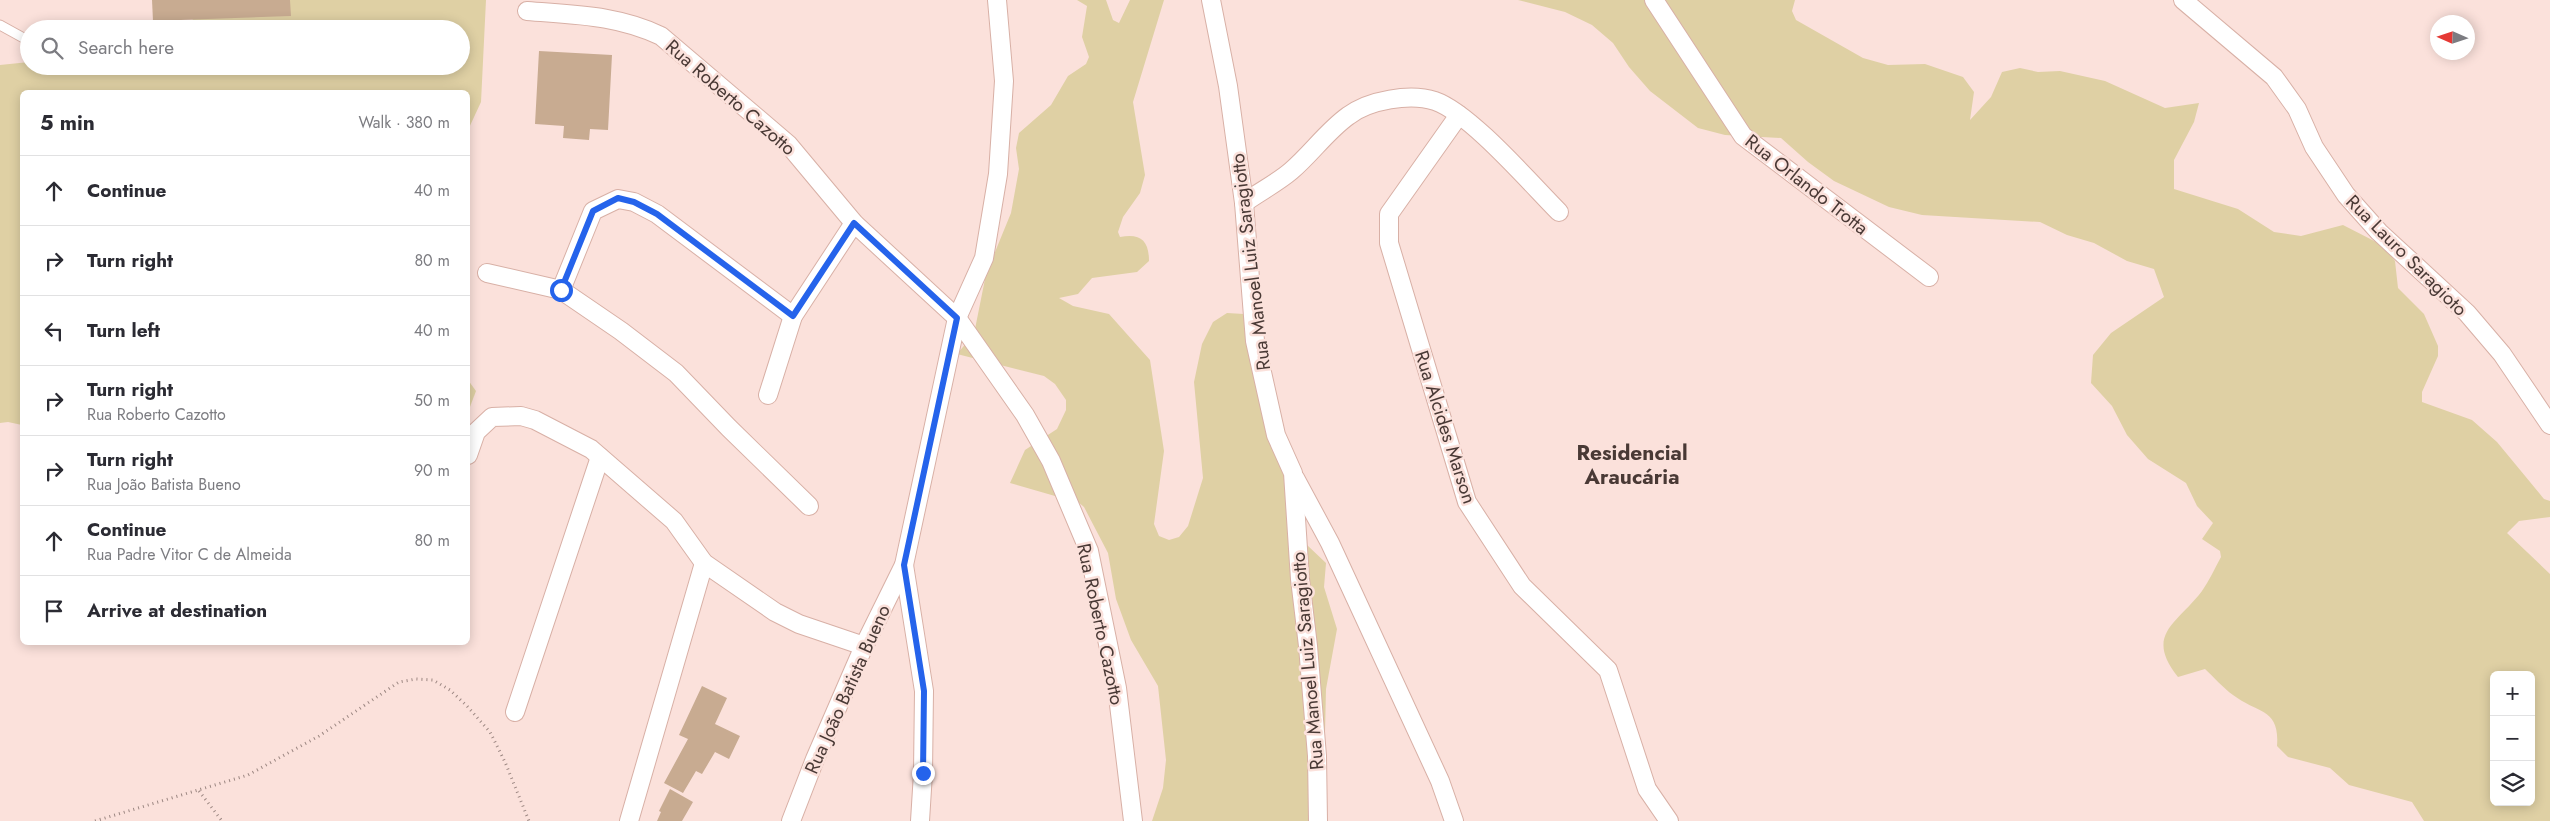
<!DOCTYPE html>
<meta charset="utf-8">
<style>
:root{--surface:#fff;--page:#f7f7f7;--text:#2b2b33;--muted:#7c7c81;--line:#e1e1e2}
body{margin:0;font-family:Jost,sans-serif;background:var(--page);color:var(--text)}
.controls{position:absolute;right:15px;bottom:15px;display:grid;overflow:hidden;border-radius:8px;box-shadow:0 2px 12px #0003}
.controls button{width:45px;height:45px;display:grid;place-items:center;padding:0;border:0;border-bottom:1px solid var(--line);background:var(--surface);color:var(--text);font:25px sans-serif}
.compass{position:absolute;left:2430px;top:15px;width:45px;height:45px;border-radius:50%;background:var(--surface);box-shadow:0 2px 12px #0003;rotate:273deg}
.stop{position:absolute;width:15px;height:15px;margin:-11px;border:4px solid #2563eb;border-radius:50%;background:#fff}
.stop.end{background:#2563eb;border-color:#fff;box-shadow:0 1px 5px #0008}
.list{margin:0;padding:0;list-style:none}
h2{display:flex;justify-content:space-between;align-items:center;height:65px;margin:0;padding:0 20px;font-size:21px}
h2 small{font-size:16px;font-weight:400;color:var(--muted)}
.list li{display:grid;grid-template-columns:32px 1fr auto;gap:15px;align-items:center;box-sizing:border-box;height:70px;padding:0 20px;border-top:1px solid var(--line)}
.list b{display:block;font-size:19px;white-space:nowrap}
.list p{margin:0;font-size:16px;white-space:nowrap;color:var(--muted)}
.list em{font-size:16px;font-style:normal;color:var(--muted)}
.icon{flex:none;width:28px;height:28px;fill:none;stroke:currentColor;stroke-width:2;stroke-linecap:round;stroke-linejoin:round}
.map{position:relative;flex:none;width:2550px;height:821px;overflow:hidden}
.search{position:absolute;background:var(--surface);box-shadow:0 2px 12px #0003;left:20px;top:20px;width:450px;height:55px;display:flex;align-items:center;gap:12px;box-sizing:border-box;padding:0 18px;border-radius:28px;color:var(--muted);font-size:19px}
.panel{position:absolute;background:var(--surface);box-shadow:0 2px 12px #0003;left:20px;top:90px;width:450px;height:555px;border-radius:8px}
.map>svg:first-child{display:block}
.green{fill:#dfd0a4;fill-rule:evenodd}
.building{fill:#c8ab91}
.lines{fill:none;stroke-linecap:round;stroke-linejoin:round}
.lane-casing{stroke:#d8b0a6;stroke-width:11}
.street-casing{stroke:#d8b0a6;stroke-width:20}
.path{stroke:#9c8782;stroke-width:3;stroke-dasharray:1 4;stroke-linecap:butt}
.lane{stroke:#fff;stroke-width:9}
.street{stroke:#fff;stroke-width:18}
.route{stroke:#2563eb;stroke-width:6}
.labels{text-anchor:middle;stroke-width:5;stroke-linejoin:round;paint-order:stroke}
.street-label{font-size:19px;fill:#493935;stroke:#fbe1db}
.quarter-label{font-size:21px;font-weight:bold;fill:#493935;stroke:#fbe1db}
</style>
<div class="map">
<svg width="2550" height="821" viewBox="0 0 2550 821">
<rect width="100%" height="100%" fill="#fbe1db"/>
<g class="green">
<path d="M 192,0 L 486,0 L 481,102 L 468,130 L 468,92 L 22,92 L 22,425 L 8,422 L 0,423 L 0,65 L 29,62 L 29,66 L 461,66 L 461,29 L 193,29 Z"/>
<path d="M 1077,0 L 1106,0 L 1113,20 L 1119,23 L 1130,0 L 1164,0 L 1133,102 L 1145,175 L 1140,193 L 1123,217 L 1118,232 L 1120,237 C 1140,233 1149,240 1149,261 L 1137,272 L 1092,278 L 1078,294 L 1059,298 L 1073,306 L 1109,314 L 1150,360 L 1164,451 L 1154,524 L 1159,536 L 1169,540 L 1179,537 L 1188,526 L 1203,478 L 1194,382 L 1202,344 L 1213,322 L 1227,313 L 1244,314 L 1254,328 L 1298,528 L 1307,545 L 1326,563 L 1324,587 L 1337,629 L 1326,689 L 1323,821 L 1152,821 L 1163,788 L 1166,760 L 1158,686 L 1131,640 L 1116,599 L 1108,553 L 1084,507 L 1071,496 L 1055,496 L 1010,483 L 1025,450 L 1057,429 L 1066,410 L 1066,400 L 1055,384 L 1044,376 L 957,354 L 974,334 L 986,274 L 1011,213 L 1019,169 L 1016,148 L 1019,133 L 1051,105 L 1068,76 L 1086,64 L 1089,57 L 1082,37 L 1087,6 Z"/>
<path d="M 1518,0 L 1795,0 L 1792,11 L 1796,20 L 1863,58 L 1888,65 L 1925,64 L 1963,77 L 1974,92 L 1970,120 L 1991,97 L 2002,72 L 2020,68 L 2038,72 L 2060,71 L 2105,81 L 2165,108 L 2199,103 L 2194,122 L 2174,160 L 2174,189 L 2238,209 L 2274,232 L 2301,236 L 2343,225 L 2382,245 L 2395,261 L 2398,288 L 2424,314 L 2438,346 L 2438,356 L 2422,392 L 2422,402 L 2472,420 L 2497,442 L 2544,499 L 2550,501 L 2550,517 L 2519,521 L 2507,533 L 2550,574 L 2550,821 L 2424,821 L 2412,802 L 2349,785 L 2330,768 L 2288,757 L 2277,746 C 2280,708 2258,714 2233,695 C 2223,688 2214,677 2205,669 L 2178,677 C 2144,634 2177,624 2202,591 C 2209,581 2215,568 2221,557 L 2220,551 L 2202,539 L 2213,523 L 2197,506 L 2186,483 L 2148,459 L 2127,435 L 2112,406 L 2091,383 L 2093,355 L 2111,333 L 2164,297 L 2154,269 L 2127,261 L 2094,243 L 2067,235 L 2040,222 L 1922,215 L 1889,207 L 1834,181 L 1808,162 L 1781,138 L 1725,135 L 1698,128 L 1650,91 L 1629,67 L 1613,43 L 1592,25 L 1565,12 ZM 2494,675 L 2531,675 L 2531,802 L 2494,802 Z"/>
<path d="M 468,380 L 476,391 L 468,412 Z"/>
</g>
<g class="building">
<path d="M 152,0 L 290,0 L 291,16 L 153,21 Z"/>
<path d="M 539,51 L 612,55 L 608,130 L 590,129 L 589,140 L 563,138 L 564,126 L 535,124 Z"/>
<path d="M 702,686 L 727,698 L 715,724 L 740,736 L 729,759 L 715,752 L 702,774 L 696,771 L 683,793 L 664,783 L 688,739 L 679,735 Z"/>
<path d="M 670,789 L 693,802 L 682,821 L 657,821 L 661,812 L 659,811 Z"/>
</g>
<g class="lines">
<g class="lane-casing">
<path id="lane" d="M 0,25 L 29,41"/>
</g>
<g class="street-casing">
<g id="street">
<path d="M 1211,0 L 1228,86 L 1244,203 L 1255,341 L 1276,435 L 1293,473 L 1300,579 L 1308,646 L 1317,756 L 1318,821"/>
<path d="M 1654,0 L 1743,136 L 1929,277"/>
<path d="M 2183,0 L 2274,77 L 2297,109 L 2314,147 L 2346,195 L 2379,232 L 2467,313 L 2502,354 L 2550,425"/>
<path d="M 527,11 C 575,15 617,15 661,36 L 788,144 L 854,223 L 957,318 L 1025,415 L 1051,461 L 1089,551 L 1117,688 L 1133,821"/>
<path d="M 1459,115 L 1389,214 L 1389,243 L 1467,502 L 1522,586 L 1608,670 L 1647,789 L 1669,821"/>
<path d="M 1244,203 C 1259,192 1277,183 1291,171 C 1311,154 1327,131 1348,116 C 1369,100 1410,93 1435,101 C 1470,113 1531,184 1559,212"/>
<path d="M 487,273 L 561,290 L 621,331 L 676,373 L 729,428 L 809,506"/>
<path d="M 561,290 L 593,211 L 618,199 L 634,202 L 657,214 L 793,316"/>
<path d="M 768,395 L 793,316 L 854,223"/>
<path d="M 468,455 L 476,432 L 492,417 L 521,416 L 535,420 L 591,449 L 674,521 L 704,563 L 775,612 L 799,624 L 864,646"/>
<path d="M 1295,478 L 1330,543 L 1440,781 L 1454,821"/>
<path d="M 904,565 L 924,691 L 923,773 L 920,821"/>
<path d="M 515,712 L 600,457"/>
<path d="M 629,821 L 704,563"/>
<path d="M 791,821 L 815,759 L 864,646 L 904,565 L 957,318 L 984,258 L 998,174 L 1004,81 L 997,0"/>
</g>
</g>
<g class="path">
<path d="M 199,791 L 222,821"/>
<path d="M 95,821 L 248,775 L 319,736 L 399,682 L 416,679 L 433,680 L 450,690 L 467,706 L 490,732 L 505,762 L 529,821"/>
</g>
<use href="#lane" class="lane"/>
<use href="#street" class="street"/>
</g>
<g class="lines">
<path class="route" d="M 561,290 L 593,211 L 618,198 L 634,202 L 657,214 L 793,316 L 854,223 L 957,318 L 904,565 L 924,691 L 923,773"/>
</g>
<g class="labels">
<g class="street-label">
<text transform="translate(731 97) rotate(41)" y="7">Rua Roberto Cazotto</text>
<text transform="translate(1807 184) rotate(38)" y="7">Rua Orlando Trotta</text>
<text transform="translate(2407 255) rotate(45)" y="7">Rua Lauro Saragioto</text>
<text transform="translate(1250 262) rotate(-97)" y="7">Rua Manoel Luiz Saragiotto</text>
<text transform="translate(1446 427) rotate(72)" y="7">Rua Alcides Marson</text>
<text transform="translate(1101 624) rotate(78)" y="7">Rua Roberto Cazotto</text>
<text transform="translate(1307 661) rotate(-95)" y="7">Rua Manoel Luiz Saragiotto</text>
<text transform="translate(847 689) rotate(-66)" y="7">Rua João Batista Bueno</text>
</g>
<g class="quarter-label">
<text x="1632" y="460">Residencial<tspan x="1632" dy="24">Araucária</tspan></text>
</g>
</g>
</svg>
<div class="controls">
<button>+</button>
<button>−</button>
<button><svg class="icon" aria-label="layers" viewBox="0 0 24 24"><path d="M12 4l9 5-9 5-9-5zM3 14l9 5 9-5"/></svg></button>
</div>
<svg class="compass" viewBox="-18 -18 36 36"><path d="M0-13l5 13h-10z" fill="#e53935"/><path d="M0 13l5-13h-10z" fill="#7c7c81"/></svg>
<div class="stop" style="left:561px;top:290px"></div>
<div class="stop end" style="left:923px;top:773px"></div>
<div class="search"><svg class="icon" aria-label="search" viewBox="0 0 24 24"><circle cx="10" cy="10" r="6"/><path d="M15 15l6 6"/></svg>Search here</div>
<section class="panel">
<h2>5 min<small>Walk · 380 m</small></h2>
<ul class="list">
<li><svg class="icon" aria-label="ahead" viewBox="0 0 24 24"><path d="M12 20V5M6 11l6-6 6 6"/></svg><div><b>Continue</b></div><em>40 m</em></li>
<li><svg class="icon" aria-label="right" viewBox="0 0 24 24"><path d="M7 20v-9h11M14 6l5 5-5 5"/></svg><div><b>Turn right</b></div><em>80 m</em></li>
<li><svg class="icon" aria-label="left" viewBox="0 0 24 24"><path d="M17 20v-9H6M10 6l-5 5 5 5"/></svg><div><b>Turn left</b></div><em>40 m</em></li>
<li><svg class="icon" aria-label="right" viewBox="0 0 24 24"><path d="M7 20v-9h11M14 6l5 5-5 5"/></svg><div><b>Turn right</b><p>Rua Roberto Cazotto</p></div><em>50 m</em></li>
<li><svg class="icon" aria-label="right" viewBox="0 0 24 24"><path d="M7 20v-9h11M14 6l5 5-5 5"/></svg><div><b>Turn right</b><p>Rua João Batista Bueno</p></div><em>90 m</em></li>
<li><svg class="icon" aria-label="ahead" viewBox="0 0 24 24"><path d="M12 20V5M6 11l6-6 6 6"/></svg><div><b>Continue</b><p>Rua Padre Vitor C de Almeida</p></div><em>80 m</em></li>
<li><svg class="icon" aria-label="arrive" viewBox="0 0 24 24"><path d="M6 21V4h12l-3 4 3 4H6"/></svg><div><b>Arrive at destination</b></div></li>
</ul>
</section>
</div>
